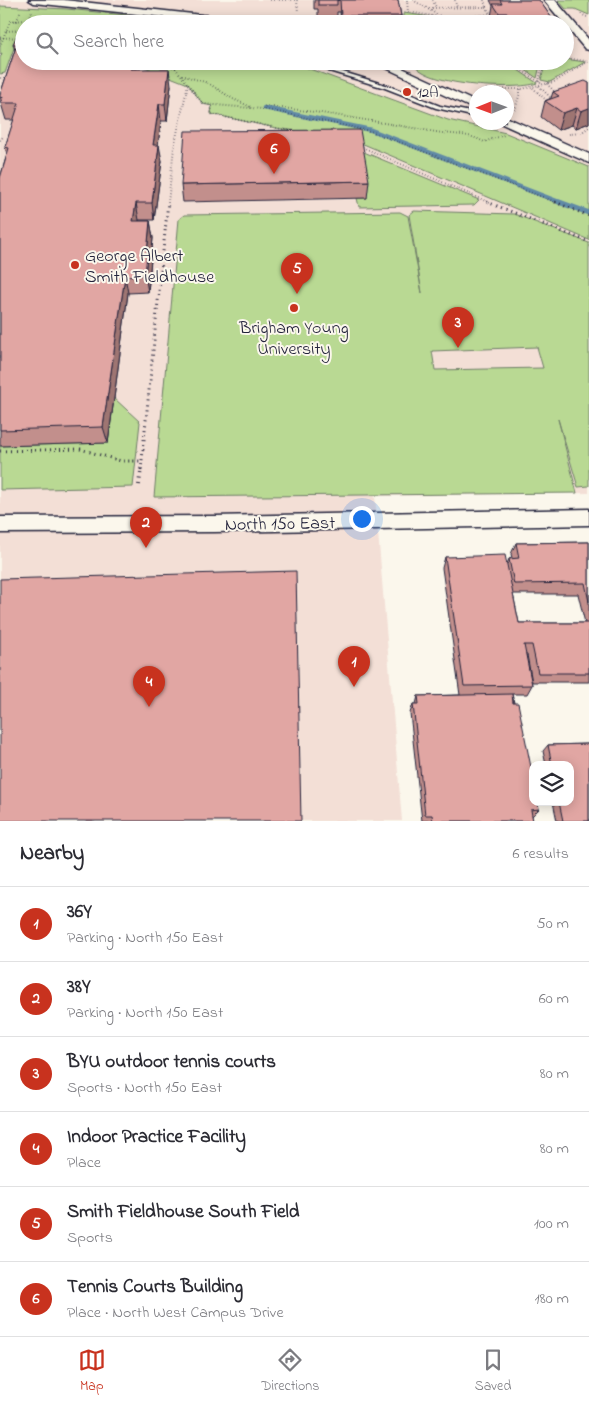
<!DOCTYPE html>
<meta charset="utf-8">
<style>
:root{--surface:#fff;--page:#f7f7f7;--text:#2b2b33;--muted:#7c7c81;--line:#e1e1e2;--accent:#c8321e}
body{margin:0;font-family:"Indie Flower",sans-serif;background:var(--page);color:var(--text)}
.controls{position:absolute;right:15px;bottom:15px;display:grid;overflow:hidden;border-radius:10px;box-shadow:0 2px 12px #0003}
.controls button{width:45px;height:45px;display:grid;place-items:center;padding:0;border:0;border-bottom:1px solid var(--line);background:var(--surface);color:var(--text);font:25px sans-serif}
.compass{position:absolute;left:469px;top:85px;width:45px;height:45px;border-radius:50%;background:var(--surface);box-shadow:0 2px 12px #0003;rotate:269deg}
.you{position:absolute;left:361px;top:518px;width:18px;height:18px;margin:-12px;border:4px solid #fff;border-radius:50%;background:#1a73e8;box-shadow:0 0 0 8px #1a73e833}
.badge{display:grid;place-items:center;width:32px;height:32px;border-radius:50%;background:var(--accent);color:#fff;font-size:16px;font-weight:700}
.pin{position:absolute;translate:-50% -41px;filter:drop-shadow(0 1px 2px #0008)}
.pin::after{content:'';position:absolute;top:26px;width:18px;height:15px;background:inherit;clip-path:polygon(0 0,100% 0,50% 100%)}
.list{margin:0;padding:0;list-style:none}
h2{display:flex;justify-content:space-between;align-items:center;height:65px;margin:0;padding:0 20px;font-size:21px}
h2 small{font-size:16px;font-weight:400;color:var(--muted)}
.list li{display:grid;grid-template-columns:32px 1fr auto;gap:15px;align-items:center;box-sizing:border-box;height:75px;padding:0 20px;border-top:1px solid var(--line)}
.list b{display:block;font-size:19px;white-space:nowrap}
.list p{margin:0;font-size:16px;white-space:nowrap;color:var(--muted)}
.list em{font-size:16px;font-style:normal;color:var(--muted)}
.icon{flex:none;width:28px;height:28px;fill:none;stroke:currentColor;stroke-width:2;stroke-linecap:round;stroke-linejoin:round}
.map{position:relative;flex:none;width:589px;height:821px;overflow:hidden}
.search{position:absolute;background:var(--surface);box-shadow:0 2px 12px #0003;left:15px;right:15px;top:15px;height:55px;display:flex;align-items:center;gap:12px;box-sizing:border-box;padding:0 18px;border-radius:28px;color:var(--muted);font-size:19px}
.sheet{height:515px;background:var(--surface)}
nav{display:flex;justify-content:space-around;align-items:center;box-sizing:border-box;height:70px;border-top:1px solid var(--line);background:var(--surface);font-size:14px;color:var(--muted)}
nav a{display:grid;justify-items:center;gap:2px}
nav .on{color:var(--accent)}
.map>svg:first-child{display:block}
.built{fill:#f3dfd6;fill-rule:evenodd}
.green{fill:#b9d993;stroke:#6e7e67;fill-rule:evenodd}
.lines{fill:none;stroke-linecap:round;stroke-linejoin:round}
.stream-far1{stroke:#618aa6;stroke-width:4.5}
.stream{stroke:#618aa6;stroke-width:5.5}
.service-casing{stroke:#22223b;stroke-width:3}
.minor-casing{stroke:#22223b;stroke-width:3}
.path-far2{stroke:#22223b;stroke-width:2;stroke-dasharray:0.5 2.5;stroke-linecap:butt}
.path-far1{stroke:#22223b;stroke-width:3;stroke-dasharray:1 4;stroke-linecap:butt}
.path{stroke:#22223b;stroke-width:4;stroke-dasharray:1 4.5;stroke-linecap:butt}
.service{fill:#fbf7ec;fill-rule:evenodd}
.minor{fill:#fbf7ec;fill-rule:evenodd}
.wall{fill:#c28f8c;stroke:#22223b;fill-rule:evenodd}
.shaded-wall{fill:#9e7472;stroke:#22223b}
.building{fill:#e1a6a3;stroke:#22223b}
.poi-dot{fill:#c8321e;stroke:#fbf7ec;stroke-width:2}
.labels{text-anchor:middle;stroke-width:4;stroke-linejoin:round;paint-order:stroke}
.far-poi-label{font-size:15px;fill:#22223b;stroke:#fbf7ec;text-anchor:start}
.poi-label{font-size:18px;fill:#22223b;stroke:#fbf7ec;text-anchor:start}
.street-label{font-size:18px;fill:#22223b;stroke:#fbf7ec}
</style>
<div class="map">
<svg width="589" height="821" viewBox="0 0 589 821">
<rect width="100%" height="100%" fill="#fbf7ec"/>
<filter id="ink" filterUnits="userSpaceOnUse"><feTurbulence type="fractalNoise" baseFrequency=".02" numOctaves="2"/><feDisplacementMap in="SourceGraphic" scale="10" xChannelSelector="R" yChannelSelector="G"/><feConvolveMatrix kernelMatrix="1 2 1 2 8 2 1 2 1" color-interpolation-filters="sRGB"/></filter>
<g filter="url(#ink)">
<path class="built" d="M 0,0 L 589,0 L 589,493 L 375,496 L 402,821 L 0,821 ZM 24,24 L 565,24 L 565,61 L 24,61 ZM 476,92 L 506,92 L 506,122 L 476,122 Z"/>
<g class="green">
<path d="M 558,0 L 589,0 L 589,15 L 575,9 L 566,9 Z"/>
<path d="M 0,6 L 67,9 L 215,24 L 24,24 L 24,43 L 15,45 L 5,73 L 0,74 L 0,58 L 2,53 L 0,54 Z"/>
<path d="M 404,13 L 443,19 L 436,24 L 400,24 L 399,21 L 403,21 L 403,15 Z"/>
<path d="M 565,59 L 585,62 L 550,82 L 541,80 L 546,61 L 565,61 Z"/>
<path d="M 130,61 L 309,61 L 307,68 L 448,120 L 506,133 L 589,167 L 589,240 L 354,140 L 276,128 L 211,114 L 212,106 L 203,104 L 188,84 Z"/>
<path d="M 413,61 L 505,61 L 537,83 C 516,91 419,86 413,61 Z"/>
<path d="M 512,61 L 541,61 L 537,78 Z"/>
<path d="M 359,150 L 479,200 L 474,205 L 359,207 L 357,198 L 367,198 Z"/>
<path d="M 414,211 L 514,214 L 589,243 L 589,486 L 578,487 L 558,419 L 577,493 L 154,497 L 179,219 L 184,215 L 400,212 L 408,216 L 422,293 L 409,215 ZM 537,347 L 543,368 L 435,370 L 432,351 Z"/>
<path d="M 114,398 L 140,422 L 133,487 L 0,490 L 0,446 L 108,443 Z"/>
</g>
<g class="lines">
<path class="stream-far1" d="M 264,108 L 371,130 L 562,203"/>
<path class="stream" d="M 559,202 L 589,213"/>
<g class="service-casing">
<path id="service" d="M 321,61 L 327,61 L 328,64 L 333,69 L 389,86 L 440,106 L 476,113 L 476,117 L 436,108 L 385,88 L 329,71 L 323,66 Z"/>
</g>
<g class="minor-casing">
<g id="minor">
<path d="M 29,0 L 64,0 L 202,15 L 296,21 L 301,24 L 241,24 L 202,21 L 34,3 Z"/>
<path d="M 544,0 L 555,0 L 589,40 L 589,50 L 585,49 Z"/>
<path d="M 371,61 L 387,61 L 476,102 L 476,110 Z"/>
<path d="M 506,117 L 589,154 L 589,163 L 502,124 L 506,122 Z"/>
<path d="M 589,509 L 589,525 L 215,532 L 0,533 L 0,517 L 215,516 Z"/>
</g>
</g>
<g class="path-far2">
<path d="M 270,0 L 297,0"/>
<path d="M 297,0 L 298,12"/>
<path d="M 407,0 L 408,12 L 445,18 L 495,14"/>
<path d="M 413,0 L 453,24"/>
<path d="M 433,0 L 436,8"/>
<path d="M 455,0 L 457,8"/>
<path d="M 484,0 L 486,7"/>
<path d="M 429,8 L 486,7 L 491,15"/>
<path d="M 581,14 L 589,18"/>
<path d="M 307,19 L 323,24"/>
<path d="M 90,20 L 101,24"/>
<path d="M 17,21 L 20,12"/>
<path d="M 440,24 L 447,19"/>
<path d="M 6,31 L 23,30"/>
<path d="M 20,37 L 24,27"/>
<path d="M 0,38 L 24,37"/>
<path d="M 0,46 L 10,21 L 29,20 L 32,11"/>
<path d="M 565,58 L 586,61"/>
<path d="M 143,61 L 177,68"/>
<path d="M 170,61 L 203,104 L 263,109 L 370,131 L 558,203"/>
<path d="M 300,61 L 313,68"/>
<path d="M 508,61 L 542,84"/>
<path d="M 182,75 L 208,83 L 233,99 L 251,107"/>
<path d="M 0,78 L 7,78"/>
<path d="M 539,82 L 543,61"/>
<path d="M 547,84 L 557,94"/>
<path d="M 539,86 L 554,101"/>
<path d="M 533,88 L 548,102"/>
<path d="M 481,92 L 485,89 L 521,89 L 554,82 L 589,61"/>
<path d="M 212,106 L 211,114 L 291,131"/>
<path d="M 263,109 L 265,106 C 322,112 379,122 436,132 C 452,135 469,133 484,142 L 504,135"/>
<path d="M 515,110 L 521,89"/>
<path d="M 569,134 L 581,133 L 589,127"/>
<path d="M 0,140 L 4,136"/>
<path d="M 360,146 L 490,203"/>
<path d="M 168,203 L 174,147 L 188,84"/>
</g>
<g class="path-far1">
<path d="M 487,202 L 589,242"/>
<path d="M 555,202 L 589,216"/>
<path d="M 0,451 L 80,449 L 121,461 L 142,461"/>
<path d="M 141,470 L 168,202"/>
</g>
<path class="path" d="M 139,485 L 141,468"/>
<use href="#service" class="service"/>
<use href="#minor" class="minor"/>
</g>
<g class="wall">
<path d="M 314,0 L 398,0 L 401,16 L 400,24 L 341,24 L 340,12 L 337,12 L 337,17 L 318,17 L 318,9 L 314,9 Z"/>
<path d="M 490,0 L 539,0 L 556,24 L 496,24 L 491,16 L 493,6 Z"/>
<path d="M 21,35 L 24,61 L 135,61 L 136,69 L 171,85 L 167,121 L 161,121 L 158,145 L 162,161 L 154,220 L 139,220 L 139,221 L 150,221 L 153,238 L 148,292 L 128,293 L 108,443 L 0,446 L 0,178 L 7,154 L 5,147 L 14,120 L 6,120 L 0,100 L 0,95 L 15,50 L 13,44 Z"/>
<path d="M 589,83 L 589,123 L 576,128 L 572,125 L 558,130 L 541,117 L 545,101 L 551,98 L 553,92 Z"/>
<path d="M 369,181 L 367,198 L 183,202 L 181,185 Z"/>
<path d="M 589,542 L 589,682 L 532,682 L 527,655 L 526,655 L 532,685 L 527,694 L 512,694 L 539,809 L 532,816 L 533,821 L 422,821 L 410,713 L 413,704 L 416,704 L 418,696 L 460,695 L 442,568 L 445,557 L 507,564 L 509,559 L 512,558 L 511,554 L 516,543 ZM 513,594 L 578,594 L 585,623 L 519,623 Z"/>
<path d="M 589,744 L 589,821 L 557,821 L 553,802 L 570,802 L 570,765 L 546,765 L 543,751 L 548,745 Z"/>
</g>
<g class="shaded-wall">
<path d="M 132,61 L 135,61 L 136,70 L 131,69 Z"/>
<path d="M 169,69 L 171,85 L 167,121 L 165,104 Z"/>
<path d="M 159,104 L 161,121 L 156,162 L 153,145 Z"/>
<path d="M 577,108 L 572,125 L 558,130 L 563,113 Z"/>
<path d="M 589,108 L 589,123 L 576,128 L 581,111 Z"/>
<path d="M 159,145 L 162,161 L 154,220 L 152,203 Z"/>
<path d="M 136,203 L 139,220 L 136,238 L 133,221 Z"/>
<path d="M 150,221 L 153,238 L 148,292 L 145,275 Z"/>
<path d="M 125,276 L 128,293 L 108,443 L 103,427 Z"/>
</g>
<g class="building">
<path d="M 318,0 L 398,0 L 401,16 L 341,16 L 340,0 L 337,0 L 337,5 L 318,5 Z"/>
<path d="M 500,0 L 539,0 L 556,24 L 516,24 L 508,13 L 499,13 L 493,4 L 502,4 Z"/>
<path d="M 24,32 L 24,61 L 132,61 L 131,69 L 169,69 L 165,104 L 159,104 L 153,145 L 159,145 L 152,203 L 136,203 L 133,221 L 150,221 L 145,275 L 125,276 L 103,427 L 0,430 L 0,178 L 9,148 L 5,147 L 19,103 L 1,103 L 3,97 L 0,98 L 0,95 L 17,44 L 13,44 L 17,35 L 21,35 Z"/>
<path d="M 585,81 L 589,83 L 589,108 L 581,111 L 577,108 L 563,113 L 545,101 L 559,96 L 553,92 Z"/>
<path d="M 360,130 L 369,181 L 181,185 L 185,131 Z"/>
<path d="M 589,542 L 589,602 L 585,583 L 514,584 L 509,559 L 519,558 L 516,543 Z"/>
<path d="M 505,555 L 519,623 L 589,623 L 589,673 L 538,673 L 532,645 L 524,645 L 532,685 L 464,686 L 445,557 Z"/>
<path d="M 296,571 L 301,821 L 0,821 L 0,579 Z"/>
<path d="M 512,694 L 513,703 L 518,703 L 533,777 L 533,802 L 538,802 L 539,809 L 531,810 L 533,821 L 433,821 L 432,815 L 425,815 L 413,704 L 419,704 L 418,696 Z"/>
<path d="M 589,744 L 589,821 L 563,821 L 559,802 L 570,802 L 570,765 L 552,765 L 548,745 Z"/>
</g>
</g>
<g class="poi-dot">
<circle cx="407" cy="92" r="5"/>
<circle cx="75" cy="265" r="5"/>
<circle cx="294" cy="308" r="5"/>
</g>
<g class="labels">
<g class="far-poi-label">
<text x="417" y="97">12A</text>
</g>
<g class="poi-label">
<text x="85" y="261">George Albert<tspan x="85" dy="21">Smith Fieldhouse</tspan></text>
<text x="294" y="333" text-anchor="middle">Brigham Young<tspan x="294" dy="21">University</tspan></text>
</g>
<g class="street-label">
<text transform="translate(280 523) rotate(-1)" y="6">North 150 East</text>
</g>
</g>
</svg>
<div class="controls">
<button><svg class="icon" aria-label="layers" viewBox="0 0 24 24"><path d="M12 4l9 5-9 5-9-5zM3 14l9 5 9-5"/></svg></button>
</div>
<svg class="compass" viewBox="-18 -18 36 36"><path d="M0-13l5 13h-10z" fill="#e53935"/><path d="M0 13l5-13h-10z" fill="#7c7c81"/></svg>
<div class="you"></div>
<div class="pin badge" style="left:354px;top:687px">1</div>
<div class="pin badge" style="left:146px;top:548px">2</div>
<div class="pin badge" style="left:458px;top:348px">3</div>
<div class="pin badge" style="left:149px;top:707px">4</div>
<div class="pin badge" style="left:297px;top:294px">5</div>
<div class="pin badge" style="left:274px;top:174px">6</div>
<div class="search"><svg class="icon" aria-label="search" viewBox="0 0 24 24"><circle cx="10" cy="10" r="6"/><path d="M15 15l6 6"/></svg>Search here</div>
</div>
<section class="sheet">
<h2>Nearby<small>6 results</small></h2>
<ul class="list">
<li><span class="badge">1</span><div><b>36Y</b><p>Parking · North 150 East</p></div><em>50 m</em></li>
<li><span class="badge">2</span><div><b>38Y</b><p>Parking · North 150 East</p></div><em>60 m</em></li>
<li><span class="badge">3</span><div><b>BYU outdoor tennis courts</b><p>Sports · North 150 East</p></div><em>80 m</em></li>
<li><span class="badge">4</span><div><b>Indoor Practice Facility</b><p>Place</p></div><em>80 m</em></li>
<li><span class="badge">5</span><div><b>Smith Fieldhouse South Field</b><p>Sports</p></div><em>100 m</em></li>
<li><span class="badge">6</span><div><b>Tennis Courts Building</b><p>Place · North West Campus Drive</p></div><em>180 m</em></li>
</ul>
</section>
<nav>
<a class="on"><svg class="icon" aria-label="map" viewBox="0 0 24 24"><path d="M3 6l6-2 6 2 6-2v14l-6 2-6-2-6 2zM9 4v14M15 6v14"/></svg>Map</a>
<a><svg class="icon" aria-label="directions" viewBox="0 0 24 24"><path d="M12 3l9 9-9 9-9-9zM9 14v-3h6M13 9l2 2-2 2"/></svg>Directions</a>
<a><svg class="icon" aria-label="saved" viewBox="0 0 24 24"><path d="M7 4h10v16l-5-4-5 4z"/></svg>Saved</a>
</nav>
